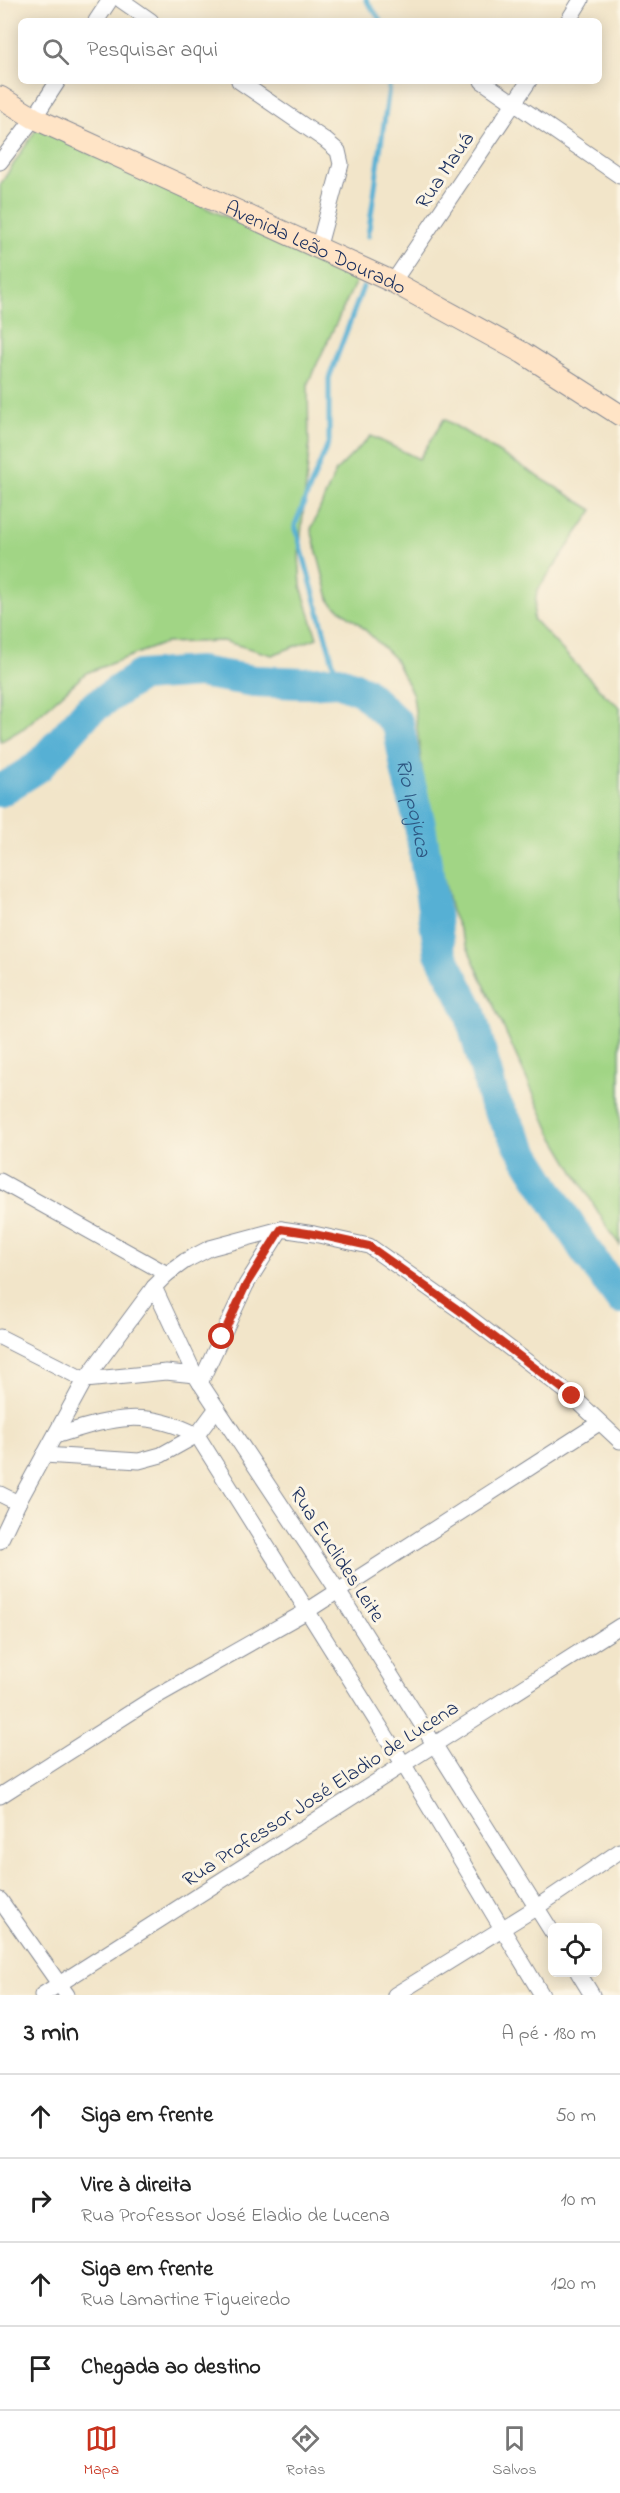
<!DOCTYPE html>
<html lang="pt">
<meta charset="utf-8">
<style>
:root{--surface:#fff;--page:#f2f2f2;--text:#222;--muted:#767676;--line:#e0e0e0;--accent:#c8321e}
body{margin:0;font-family:"Indie Flower",sans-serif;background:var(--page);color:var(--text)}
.controls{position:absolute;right:18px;bottom:18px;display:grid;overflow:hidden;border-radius:9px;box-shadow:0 3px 15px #0003}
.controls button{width:54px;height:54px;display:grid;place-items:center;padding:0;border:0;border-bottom:2px solid var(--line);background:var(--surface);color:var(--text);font:30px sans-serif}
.stop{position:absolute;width:18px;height:18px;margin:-14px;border:4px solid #c8321e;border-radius:50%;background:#fff}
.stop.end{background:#c8321e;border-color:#fff;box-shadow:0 2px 6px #0008}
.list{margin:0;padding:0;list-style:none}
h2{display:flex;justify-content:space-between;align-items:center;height:78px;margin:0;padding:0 24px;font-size:26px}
h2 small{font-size:20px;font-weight:400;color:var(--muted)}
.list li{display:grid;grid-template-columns:39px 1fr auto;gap:18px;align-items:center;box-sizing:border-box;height:84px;padding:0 24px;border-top:2px solid var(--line)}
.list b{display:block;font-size:22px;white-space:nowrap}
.list p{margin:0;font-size:20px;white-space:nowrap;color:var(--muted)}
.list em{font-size:20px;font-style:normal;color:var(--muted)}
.icon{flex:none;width:33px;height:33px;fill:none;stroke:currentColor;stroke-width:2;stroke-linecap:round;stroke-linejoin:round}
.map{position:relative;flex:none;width:620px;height:1995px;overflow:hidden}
.search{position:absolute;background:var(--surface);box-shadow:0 3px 15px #0003;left:18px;right:18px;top:18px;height:66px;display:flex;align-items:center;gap:15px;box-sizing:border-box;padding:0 21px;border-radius:9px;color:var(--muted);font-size:22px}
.sheet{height:414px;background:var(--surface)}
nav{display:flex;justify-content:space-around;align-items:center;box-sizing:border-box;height:84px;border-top:2px solid var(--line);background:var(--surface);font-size:16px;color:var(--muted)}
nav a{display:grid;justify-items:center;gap:3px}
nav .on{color:var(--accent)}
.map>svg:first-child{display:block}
.green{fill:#a1d585;stroke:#5e8272;stroke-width:1.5}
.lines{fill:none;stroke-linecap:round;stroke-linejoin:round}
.stream{stroke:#57b0d4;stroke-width:5}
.river{stroke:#57b0d4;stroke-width:32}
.street-casing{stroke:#868a94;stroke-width:17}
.secondary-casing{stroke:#868a94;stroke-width:23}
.street{stroke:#fff;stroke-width:15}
.secondary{stroke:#ffe4c6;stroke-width:21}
.route{stroke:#c8321e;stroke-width:8}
.labels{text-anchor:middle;stroke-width:6;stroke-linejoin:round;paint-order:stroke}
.street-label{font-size:21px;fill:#1b2f5e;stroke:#fcf5e5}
.water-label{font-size:22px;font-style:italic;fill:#2d5681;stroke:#fcf5e5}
</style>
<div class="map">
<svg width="620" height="1995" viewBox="0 0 620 1995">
<rect width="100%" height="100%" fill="#fcf5e5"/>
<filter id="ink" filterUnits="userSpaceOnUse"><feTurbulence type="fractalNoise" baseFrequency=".0167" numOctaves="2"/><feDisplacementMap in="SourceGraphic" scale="12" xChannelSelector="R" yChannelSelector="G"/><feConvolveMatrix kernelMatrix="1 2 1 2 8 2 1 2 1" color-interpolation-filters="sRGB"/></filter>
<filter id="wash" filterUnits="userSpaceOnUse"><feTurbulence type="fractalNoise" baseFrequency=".008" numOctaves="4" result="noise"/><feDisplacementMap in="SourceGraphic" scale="24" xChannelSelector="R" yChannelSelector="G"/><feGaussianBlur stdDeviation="1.35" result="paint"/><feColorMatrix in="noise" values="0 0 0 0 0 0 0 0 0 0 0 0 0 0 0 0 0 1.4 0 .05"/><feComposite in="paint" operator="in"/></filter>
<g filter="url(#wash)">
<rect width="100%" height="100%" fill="#f2e5c9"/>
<g class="green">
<path d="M 37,128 L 357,279 L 308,383 L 309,452 L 299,556 L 301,586 L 317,638 L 272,655 L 223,641 L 165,643 L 86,673 L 24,728 L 0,742 L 0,185 Z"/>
<path d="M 444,419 L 593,510 L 537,591 L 533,619 L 605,695 L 620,707 L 620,1245 L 610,1232 L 551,1133 L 451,911 L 425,793 L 413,695 L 394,658 L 358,623 L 330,602 L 311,529 L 336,471 L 371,436 L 419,459 Z"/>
</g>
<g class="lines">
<g class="stream">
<path d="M 366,0 L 381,21"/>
<path d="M 368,236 L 390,81"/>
<path d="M 338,681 L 295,525 L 329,441 L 329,378 L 363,287"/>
</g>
<path class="river" id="s1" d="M 0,791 L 38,767 L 88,711 L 140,676 L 199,672 L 254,681 L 304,683 L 338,681 L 363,691 L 398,724 L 407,773 L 420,825 L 440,953 L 469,1009 L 494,1101 L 529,1161 L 583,1247 L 620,1298"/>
</g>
</g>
<g filter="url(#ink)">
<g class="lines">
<g class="street-casing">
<g id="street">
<path d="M 121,0 L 151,21"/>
<path d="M 96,21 L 110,0"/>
<path d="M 568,21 L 581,0"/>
<path d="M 239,81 L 325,140 L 338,151 L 341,164 L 318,249"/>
<path d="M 482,81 L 620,176"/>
<path d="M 0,162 L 34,118 L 58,81"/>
<path d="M 393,282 L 529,81"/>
<path d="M 0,1181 L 167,1274"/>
<path d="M 154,1287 L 195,1375"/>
<path d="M 0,1337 L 85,1380 L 166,1372 L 195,1375 L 338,1591 L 552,1932"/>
<path d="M 200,1383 L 246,1285 L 281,1229"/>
<path d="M 55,1436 C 111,1419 142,1407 197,1435 L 404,1765 L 542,1995"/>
<path d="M 44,1455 L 139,1461 L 161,1455 L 197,1435 L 217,1408"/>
<path d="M 0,1494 L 18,1503"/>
<path d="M 0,1541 L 18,1503 L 85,1380 L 154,1287 L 167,1274 L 185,1261 L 210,1248 L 281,1229 L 314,1234 L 369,1246 L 461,1311 L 572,1396 L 620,1441"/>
<path d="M 0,1796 L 155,1697 L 307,1611 L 599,1423"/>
<path d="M 0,1900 L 67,1995"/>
<path d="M 578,1972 L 592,1995"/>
<path d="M 42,1995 L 620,1626"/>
<path d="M 395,1995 L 537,1907 L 620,1851"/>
</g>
</g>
<g class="secondary-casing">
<g id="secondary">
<path id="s2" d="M 0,97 L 34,118 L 393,282 L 523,353 L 620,415"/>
</g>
</g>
<use href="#street" class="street"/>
<use href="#secondary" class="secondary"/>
</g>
</g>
<g class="lines" filter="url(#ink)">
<path class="route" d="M 222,1337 L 246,1285 L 281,1229 L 314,1234 L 369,1246 L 460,1311 L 572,1396"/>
</g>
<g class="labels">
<g class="street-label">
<text transform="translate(444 170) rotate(-56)" y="7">Rua Mauá</text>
<text dy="7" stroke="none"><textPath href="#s2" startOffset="350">Avenida Leão Dourado</textPath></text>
<text transform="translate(338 1554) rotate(57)" y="7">Rua Euclides Leite</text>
<text transform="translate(320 1793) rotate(-33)" y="7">Rua Professor José Eladio de Lucena</text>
</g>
<g class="water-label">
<text dy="8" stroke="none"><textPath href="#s1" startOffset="542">Rio Ipojuca</textPath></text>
</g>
</g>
</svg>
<div class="controls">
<button><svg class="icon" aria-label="locate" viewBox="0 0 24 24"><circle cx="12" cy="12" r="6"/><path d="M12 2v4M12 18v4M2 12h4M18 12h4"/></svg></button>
</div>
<div class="stop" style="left:222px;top:1337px"></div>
<div class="stop end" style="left:572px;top:1396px"></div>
<div class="search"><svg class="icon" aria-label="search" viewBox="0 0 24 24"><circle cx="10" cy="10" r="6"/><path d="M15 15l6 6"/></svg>Pesquisar aqui</div>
</div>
<section class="sheet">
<h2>3 min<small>A pé · 180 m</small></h2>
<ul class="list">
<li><svg class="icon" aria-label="ahead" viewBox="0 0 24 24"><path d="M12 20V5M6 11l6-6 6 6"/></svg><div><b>Siga em frente</b></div><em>50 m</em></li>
<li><svg class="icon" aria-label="right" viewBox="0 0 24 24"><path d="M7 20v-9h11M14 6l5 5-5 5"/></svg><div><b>Vire à direita</b><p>Rua Professor José Eladio de Lucena</p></div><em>10 m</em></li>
<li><svg class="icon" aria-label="ahead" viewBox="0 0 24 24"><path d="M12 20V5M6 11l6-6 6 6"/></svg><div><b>Siga em frente</b><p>Rua Lamartine Figueiredo</p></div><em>120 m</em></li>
<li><svg class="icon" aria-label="arrive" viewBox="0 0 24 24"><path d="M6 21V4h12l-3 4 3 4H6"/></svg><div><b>Chegada ao destino</b></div></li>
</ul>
</section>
<nav>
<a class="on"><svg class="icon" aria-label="map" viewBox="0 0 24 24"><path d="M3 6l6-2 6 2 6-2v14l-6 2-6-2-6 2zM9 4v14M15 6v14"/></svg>Mapa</a>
<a><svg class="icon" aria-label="directions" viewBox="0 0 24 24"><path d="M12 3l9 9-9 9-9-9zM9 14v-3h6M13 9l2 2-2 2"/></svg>Rotas</a>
<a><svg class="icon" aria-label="saved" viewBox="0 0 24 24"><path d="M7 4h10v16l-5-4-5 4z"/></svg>Salvos</a>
</nav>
